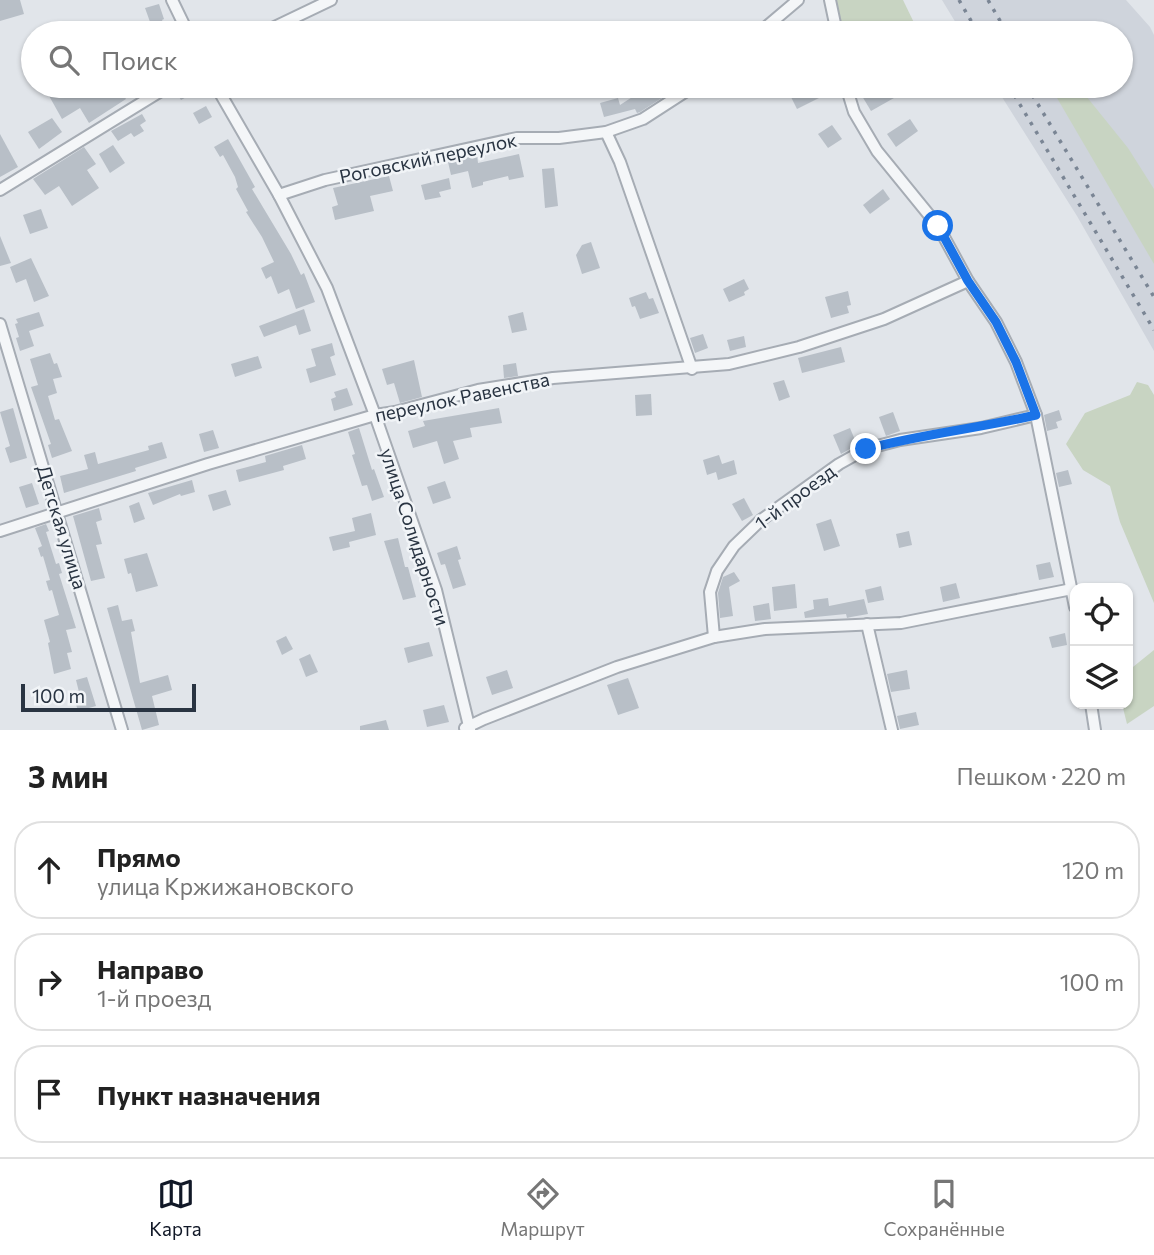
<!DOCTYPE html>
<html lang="ru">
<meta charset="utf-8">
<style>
:root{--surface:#fff;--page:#f6f6f6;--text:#222;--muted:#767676;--line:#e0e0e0;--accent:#111827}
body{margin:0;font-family:Commissioner,sans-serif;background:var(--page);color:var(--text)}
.controls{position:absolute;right:21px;bottom:21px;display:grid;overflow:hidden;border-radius:14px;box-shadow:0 2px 5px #0004}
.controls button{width:63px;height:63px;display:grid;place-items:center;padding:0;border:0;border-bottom:2px solid var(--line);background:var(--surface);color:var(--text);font:35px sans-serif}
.scale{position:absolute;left:21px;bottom:18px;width:175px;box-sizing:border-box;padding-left:7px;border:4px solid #293442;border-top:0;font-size:19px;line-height:24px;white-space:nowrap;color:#293442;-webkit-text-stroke:5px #f1f4f7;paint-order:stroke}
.stop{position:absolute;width:21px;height:21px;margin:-16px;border:5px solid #1a73e8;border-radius:50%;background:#fff}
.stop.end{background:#1a73e8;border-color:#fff;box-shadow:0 2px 7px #0008}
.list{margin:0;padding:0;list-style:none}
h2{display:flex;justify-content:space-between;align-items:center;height:91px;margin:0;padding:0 28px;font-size:30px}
h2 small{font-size:23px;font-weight:400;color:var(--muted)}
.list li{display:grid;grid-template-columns:46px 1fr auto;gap:21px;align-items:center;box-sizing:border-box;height:98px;margin:0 14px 14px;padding:0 14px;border:2px solid var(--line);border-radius:28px}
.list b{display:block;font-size:26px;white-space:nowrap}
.list p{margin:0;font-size:23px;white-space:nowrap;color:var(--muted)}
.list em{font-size:23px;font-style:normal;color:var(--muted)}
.icon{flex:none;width:38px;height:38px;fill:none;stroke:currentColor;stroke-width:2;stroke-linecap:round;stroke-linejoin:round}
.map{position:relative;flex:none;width:1154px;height:730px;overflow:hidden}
.search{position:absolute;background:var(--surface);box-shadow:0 2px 5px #0004;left:21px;right:21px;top:21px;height:77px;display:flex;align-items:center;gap:18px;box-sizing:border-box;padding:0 24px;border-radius:38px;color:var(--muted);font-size:26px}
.sheet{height:427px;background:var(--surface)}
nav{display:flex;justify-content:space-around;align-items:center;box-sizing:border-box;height:98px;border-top:2px solid var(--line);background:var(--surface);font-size:19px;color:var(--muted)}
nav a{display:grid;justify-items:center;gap:4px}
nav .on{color:var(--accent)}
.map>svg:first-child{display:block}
.built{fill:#cfd4dc}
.green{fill:#c8d4c2}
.building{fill:#b8bfc7}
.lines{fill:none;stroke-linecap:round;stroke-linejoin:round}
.street-casing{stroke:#a6acb4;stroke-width:14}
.street{stroke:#f4f6f8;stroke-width:10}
.rail{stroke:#7a8594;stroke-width:3.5;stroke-dasharray:3.5 7;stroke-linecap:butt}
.route{stroke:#1a73e8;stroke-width:9}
.labels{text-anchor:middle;stroke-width:5;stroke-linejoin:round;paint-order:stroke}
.street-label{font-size:19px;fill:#293442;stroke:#f1f4f7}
</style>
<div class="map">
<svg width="1154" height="730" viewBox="0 0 1154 730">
<rect width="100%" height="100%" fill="#e1e5ea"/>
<path class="built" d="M 942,0 L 1126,0 L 1150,27 L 1154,35 L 1154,351 L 1077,216 L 995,86 L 1121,86 L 1121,33 L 962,33 Z"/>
<g class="green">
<path d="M 835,0 L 903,0 L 919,33 L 844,33 Z"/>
<path d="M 1050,86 L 1078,86 L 1128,148 L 1154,189 L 1154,264 Z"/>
<path d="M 1137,382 L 1148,385 L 1154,395 L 1154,603 L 1120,522 L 1110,486 L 1083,470 L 1066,444 L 1085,413 L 1130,395 Z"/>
<path d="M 1154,650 L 1154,706 L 1127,724 L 1122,704 L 1128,704 L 1128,671 Z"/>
</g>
<g class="building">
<path d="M 0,0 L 20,0 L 24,14 L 0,21 Z"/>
<path d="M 159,4 L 164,19 L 162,20 L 168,33 L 154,33 L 145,8 Z"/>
<path d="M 87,86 L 118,86 L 126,99 L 89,123 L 80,108 L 62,119 L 48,94 L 57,89 L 61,95 L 66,92 L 68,97 Z"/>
<path d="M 182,86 L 206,86 L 181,100 L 175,90 Z"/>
<path d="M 656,86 L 665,96 L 640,112 L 637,113 L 635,109 L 604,117 L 600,103 L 618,98 L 620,105 L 640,92 L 642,95 Z"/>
<path d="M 808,86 L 815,86 L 821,97 L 797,109 L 790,95 Z"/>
<path d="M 856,86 L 896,86 L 901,94 L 871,111 Z"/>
<path d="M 206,106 L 212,117 L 199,124 L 193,113 Z"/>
<path d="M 142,114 L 146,121 L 140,125 L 144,131 L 134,137 L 131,133 L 118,141 L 111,131 Z"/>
<path d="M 52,118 L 62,132 L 39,149 L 28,132 Z"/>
<path d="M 910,119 L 918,131 L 896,147 L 887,134 Z"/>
<path d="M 832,125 L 842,139 L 828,148 L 818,134 Z"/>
<path d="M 0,134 L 18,167 L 0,177 Z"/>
<path d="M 228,139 L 255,187 L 252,189 L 291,254 L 301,275 L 304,273 L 315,302 L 296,309 L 289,289 L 278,294 L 271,276 L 266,279 L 261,268 L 274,262 L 262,237 L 246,212 L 248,211 L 236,189 L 238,187 L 235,177 L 223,155 L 220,157 L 214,147 Z"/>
<path d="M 113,145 L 125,163 L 110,173 L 99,154 Z"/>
<path d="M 84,147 L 96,164 L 87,170 L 99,188 L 72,206 L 59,186 L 45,195 L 33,179 Z"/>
<path d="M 519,154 L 524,177 L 509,180 L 508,176 L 483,182 L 483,185 L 472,188 L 468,171 L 451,175 L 448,162 L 477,155 L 478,163 Z"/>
<path d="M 554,168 L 558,206 L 545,208 L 542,169 Z"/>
<path d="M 389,176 L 393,191 L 370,196 L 374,211 L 335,220 L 332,207 L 338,205 L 333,188 Z"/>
<path d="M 449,178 L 451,189 L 439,192 L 441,197 L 425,200 L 421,185 Z"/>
<path d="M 883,189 L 890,199 L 870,214 L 863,205 Z"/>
<path d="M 41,209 L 48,228 L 30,234 L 23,215 Z"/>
<path d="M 0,236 L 11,263 L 0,266 Z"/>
<path d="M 591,242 L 600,268 L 582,274 L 576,255 L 582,245 Z"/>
<path d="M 31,258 L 49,296 L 34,302 L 26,279 L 16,283 L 10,267 Z"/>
<path d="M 744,279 L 749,289 L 744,292 L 745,295 L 729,302 L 723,289 Z"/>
<path d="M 848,291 L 851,305 L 847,306 L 849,313 L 831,318 L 825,297 Z"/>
<path d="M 646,292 L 649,299 L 653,298 L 659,313 L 640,319 L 635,306 L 632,307 L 629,298 Z"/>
<path d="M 304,309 L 311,331 L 299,335 L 296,325 L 264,337 L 259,326 Z"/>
<path d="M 39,312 L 44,326 L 29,331 L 34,346 L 20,351 L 16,338 L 19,337 L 15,324 L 18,323 L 16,319 Z"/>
<path d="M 523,312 L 527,330 L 512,333 L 508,316 Z"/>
<path d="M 703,334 L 708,348 L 695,353 L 690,338 Z"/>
<path d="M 744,336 L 746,347 L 730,351 L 727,340 Z"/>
<path d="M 332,343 L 335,355 L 330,357 L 336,375 L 310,383 L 306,369 L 316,366 L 311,349 Z"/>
<path d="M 841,347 L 845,362 L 802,373 L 798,358 Z"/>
<path d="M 50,353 L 54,364 L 57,363 L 62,377 L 53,379 L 57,393 L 48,396 L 55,420 L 59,419 L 72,451 L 52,458 L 48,445 L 51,444 L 31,387 L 38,385 L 30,359 Z"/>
<path d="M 258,356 L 262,368 L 235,377 L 231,364 Z"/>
<path d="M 414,360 L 422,397 L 400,403 L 394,383 L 387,385 L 382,369 Z"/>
<path d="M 516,363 L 518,376 L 504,378 L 503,365 Z"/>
<path d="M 784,380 L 790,397 L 779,401 L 773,383 Z"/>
<path d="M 347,388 L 353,405 L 334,411 L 331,399 L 336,397 L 334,392 Z"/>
<path d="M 651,394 L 652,415 L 636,416 L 635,395 Z"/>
<path d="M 13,408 L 27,458 L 10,463 L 5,448 L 10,446 L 0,412 Z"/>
<path d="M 499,408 L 502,423 L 470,428 L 472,437 L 453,441 L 459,459 L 444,464 L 437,441 L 413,448 L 408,431 L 425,426 L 423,421 Z"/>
<path d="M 1059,410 L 1062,420 L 1056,422 L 1058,428 L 1047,431 L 1044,415 Z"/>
<path d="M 893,412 L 900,431 L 886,436 L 879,417 Z"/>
<path d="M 359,428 L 372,470 L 374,469 L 384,497 L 372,501 L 367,485 L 362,486 L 352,455 L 355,454 L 348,432 Z"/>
<path d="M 850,428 L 857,445 L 841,454 L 833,435 Z"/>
<path d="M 213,430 L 219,448 L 204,452 L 199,434 Z"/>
<path d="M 162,442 L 167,458 L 135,468 L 136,471 L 64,493 L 60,476 L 88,469 L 84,455 L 95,452 L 98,464 L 149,450 L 148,446 Z"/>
<path d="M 302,445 L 306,459 L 283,466 L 284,470 L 239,482 L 236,470 L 266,462 L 265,456 Z"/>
<path d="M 719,455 L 722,464 L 734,460 L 737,474 L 718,480 L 716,472 L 707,475 L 703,460 Z"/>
<path d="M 1068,470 L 1072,484 L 1059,487 L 1056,473 Z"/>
<path d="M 192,480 L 195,492 L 181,496 L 180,494 L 153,505 L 148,493 Z"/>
<path d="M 445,481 L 451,498 L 433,504 L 427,487 Z"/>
<path d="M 32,483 L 39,504 L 26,508 L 19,487 Z"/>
<path d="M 226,490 L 231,505 L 213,511 L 208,495 Z"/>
<path d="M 744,498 L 753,515 L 742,521 L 732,504 Z"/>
<path d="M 139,502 L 145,519 L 134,523 L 129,506 Z"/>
<path d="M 99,508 L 102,520 L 96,522 L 102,544 L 96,545 L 105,578 L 91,581 L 73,516 Z"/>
<path d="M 371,513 L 376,535 L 349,542 L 350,547 L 333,551 L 329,537 L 355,531 L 352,518 Z"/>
<path d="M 831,519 L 840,546 L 824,551 L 816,524 Z"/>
<path d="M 46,524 L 49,531 L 46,532 L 56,564 L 59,563 L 62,573 L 59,574 L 76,628 L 66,630 L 72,652 L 67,653 L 71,669 L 54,674 L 48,643 L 50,642 L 44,620 L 59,615 L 52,590 L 49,591 L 46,581 L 50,580 L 43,556 L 41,557 L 38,548 L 42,546 L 35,528 Z"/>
<path d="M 909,531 L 912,545 L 899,548 L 896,534 Z"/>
<path d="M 398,538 L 405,567 L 408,567 L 416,597 L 403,600 L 384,541 Z"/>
<path d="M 457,546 L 461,559 L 458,560 L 466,585 L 453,589 L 445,564 L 441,565 L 437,553 Z"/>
<path d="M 147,553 L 158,586 L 136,592 L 131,573 L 128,574 L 124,559 Z"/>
<path d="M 1050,562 L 1054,577 L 1039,580 L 1036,565 Z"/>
<path d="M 734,572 L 740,581 L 729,587 L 733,616 L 720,618 L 718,593 L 723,577 Z"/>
<path d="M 956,583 L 960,598 L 943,602 L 940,587 Z"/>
<path d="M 795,584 L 797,608 L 774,611 L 772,587 Z"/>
<path d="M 881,586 L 884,600 L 868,603 L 865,590 Z"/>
<path d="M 828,598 L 829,606 L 864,599 L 868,614 L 851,617 L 847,618 L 846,614 L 805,618 L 804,612 L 814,609 L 813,600 Z"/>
<path d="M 769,603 L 771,619 L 755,621 L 753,606 Z"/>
<path d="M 118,605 L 122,621 L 132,619 L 135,631 L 131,632 L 140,683 L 168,675 L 172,690 L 152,696 L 159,725 L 142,730 L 107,608 Z"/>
<path d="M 1065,633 L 1067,645 L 1052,648 L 1049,637 Z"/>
<path d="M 286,636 L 293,649 L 282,655 L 276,641 Z"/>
<path d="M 429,642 L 433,656 L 408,663 L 404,648 Z"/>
<path d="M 310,654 L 318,672 L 306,677 L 299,659 Z"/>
<path d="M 507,670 L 513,688 L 492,695 L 486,677 Z"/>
<path d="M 907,670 L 910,689 L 891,692 L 887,674 Z"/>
<path d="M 87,677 L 96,706 L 78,711 L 75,701 L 81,700 L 76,680 Z"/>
<path d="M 628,678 L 639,708 L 618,715 L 607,685 Z"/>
<path d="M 444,705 L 449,722 L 427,727 L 423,710 Z"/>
<path d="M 916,712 L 919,725 L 900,729 L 897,716 Z"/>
<path d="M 386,720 L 389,730 L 360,730 L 360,726 Z"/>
</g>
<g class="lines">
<g class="street-casing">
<g id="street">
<path d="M 172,0 L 188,33"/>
<path d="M 830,0 L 837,33"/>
<path d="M 262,33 L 331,0"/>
<path d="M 759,33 L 798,0"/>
<path d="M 216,86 L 279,195 L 327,288 L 375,415 L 436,590 L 470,730"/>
<path d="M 846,86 L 854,112 L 877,151 L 938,226 L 968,281 L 996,322 L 1016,362 L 1036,415 L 1075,607"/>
<path d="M 606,132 L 620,162 L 692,369"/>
<path d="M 0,190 L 169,86"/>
<path d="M 279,195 L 325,180 L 517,138 L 559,138 L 606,132 L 643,119 L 694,86"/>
<path d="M 0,324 L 122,730"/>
<path d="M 0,531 L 208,464 L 375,415 L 395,412 L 478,390 L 553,378 L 729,364 L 799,347 L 884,319 L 968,281"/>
<path d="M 867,624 L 892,730"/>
<path d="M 714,637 L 710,592 L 717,571 L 734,546 L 761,520 L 839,464 L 866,449 L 900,440 L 981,428 L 1036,415"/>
<path d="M 1091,704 L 1095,730"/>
<path d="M 465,728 L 484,719 L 617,667 L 714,637 L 765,629 L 901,623 L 1072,589"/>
</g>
</g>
<use href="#street" class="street"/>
<g class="rail">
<path d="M 959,0 L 978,33"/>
<path d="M 988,0 L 1007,33"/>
<path d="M 1009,86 L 1154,330"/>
<path d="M 1027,86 L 1154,297"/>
</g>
</g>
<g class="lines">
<path class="route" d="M 866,449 C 922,434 980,428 1036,415 L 1016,362 L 996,322 L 968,281 L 938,226"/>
</g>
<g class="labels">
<g class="street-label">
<text transform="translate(428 158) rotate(-12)" y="7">Роговский переулок</text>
<text transform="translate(462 397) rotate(-12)" y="7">переулок Равенства</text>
<text transform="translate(795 497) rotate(-37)" y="7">1-й проезд</text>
<text transform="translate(62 527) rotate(73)" y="7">Детская улица</text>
<text transform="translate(415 537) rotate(72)" y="7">улица Солидарности</text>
</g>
</g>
</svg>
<div class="controls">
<button><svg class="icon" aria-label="locate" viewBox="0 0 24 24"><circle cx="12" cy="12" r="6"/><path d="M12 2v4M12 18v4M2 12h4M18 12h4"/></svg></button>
<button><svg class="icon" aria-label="layers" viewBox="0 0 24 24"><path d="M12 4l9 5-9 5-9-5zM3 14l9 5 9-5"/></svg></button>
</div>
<div class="scale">100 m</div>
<div class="stop" style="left:938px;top:226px"></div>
<div class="stop end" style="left:866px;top:449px"></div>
<div class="search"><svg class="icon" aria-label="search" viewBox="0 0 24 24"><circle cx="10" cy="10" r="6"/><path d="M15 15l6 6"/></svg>Поиск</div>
</div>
<section class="sheet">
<h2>3 мин<small>Пешком · 220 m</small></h2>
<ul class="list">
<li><svg class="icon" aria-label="ahead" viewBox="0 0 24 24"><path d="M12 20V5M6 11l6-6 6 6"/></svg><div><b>Прямо</b><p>улица Кржижановского</p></div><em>120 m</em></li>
<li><svg class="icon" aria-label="right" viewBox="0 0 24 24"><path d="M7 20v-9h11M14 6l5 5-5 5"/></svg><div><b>Направо</b><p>1-й проезд</p></div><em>100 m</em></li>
<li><svg class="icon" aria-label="arrive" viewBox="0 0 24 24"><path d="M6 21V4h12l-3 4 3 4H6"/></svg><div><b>Пункт назначения</b></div></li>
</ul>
</section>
<nav>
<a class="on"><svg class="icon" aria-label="map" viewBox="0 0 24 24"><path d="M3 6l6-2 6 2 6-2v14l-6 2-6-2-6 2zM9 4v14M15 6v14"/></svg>Карта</a>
<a><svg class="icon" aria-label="directions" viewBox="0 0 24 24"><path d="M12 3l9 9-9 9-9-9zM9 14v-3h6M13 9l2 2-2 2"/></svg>Маршрут</a>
<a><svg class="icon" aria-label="saved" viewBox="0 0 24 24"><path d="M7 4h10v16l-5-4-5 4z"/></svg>Сохранённые</a>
</nav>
